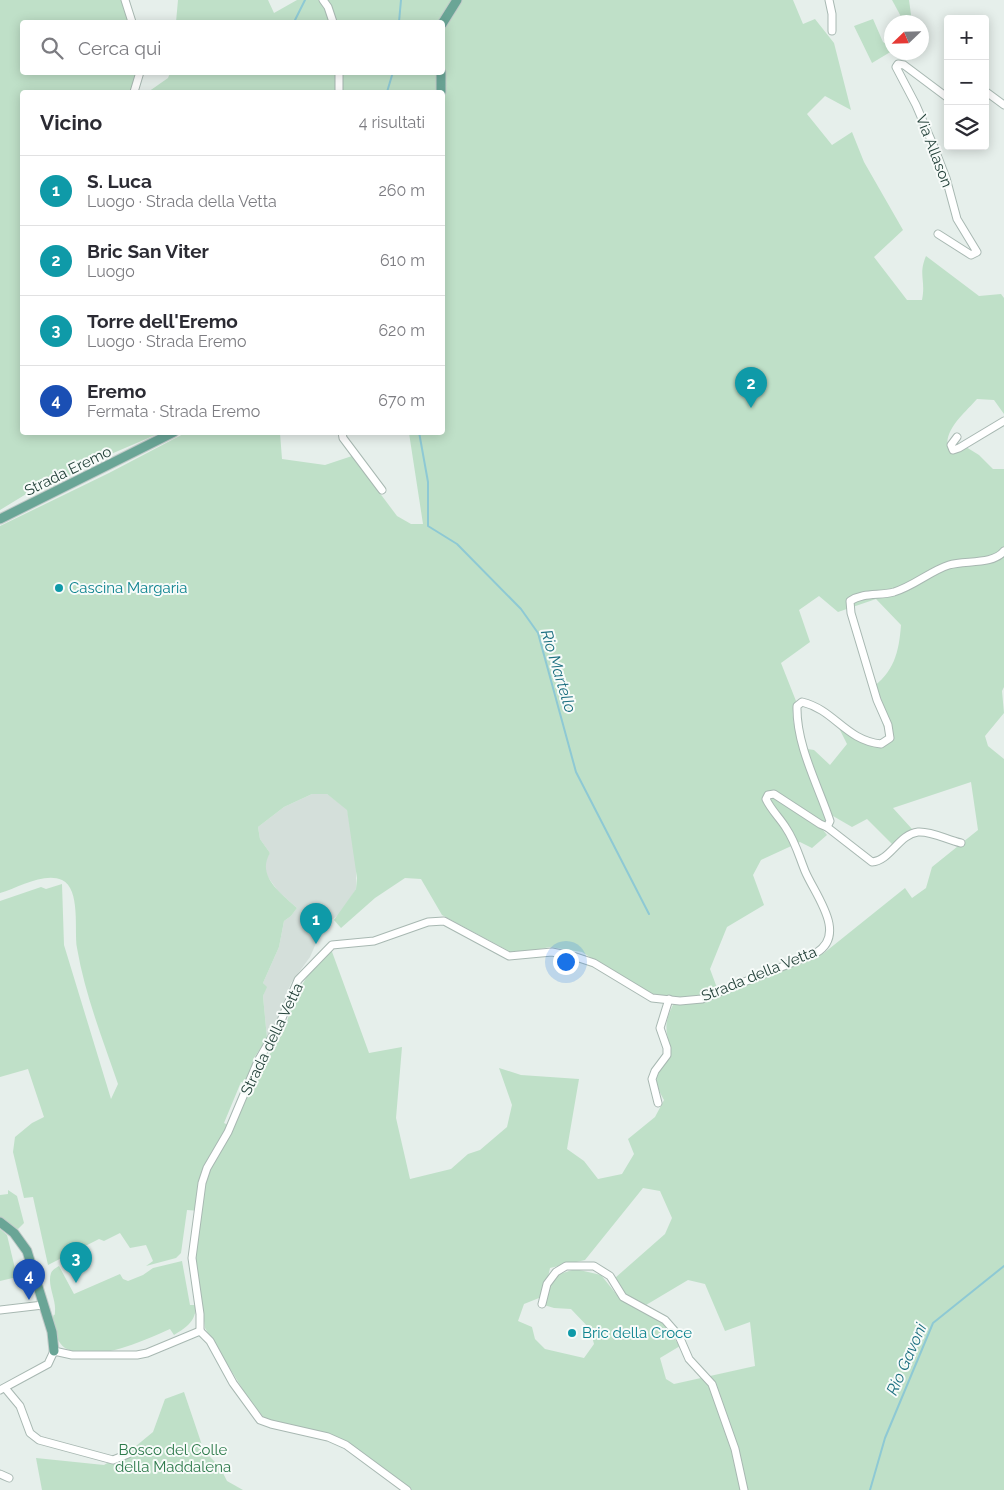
<!DOCTYPE html>
<html lang="it">
<meta charset="utf-8">
<style>
:root{--surface:#fff;--page:#f7f7f7;--text:#2b2b33;--muted:#7c7c81;--line:#e1e1e2;--accent:#855347}
body{margin:0;font-family:Raleway,sans-serif;background:var(--page);color:var(--text)}
.controls{position:absolute;right:15px;top:15px;display:grid;overflow:hidden;border-radius:5px;box-shadow:0 2px 12px #0003}
.controls button{width:45px;height:45px;display:grid;place-items:center;padding:0;border:0;border-bottom:1px solid var(--line);background:var(--surface);color:var(--text);font:25px sans-serif}
.compass{position:absolute;left:884px;top:15px;width:45px;height:45px;border-radius:50%;background:var(--surface);box-shadow:0 2px 12px #0003;rotate:247deg}
.you{position:absolute;left:565px;top:961px;width:18px;height:18px;margin:-12px;border:4px solid #fff;border-radius:50%;background:#1a73e8;box-shadow:0 0 0 8px #1a73e833}
.badge{display:grid;place-items:center;width:32px;height:32px;border-radius:50%;background:var(--accent);color:#fff;font-size:16px;font-weight:700}
.pin{position:absolute;translate:-50% -41px;filter:drop-shadow(0 1px 2px #0008)}
.pin::after{content:'';position:absolute;top:26px;width:18px;height:15px;background:inherit;clip-path:polygon(0 0,100% 0,50% 100%)}
.list{margin:0;padding:0;list-style:none}
h2{display:flex;justify-content:space-between;align-items:center;height:65px;margin:0;padding:0 20px;font-size:21px}
h2 small{font-size:16px;font-weight:400;color:var(--muted)}
.list li{display:grid;grid-template-columns:32px 1fr auto;gap:15px;align-items:center;box-sizing:border-box;height:70px;padding:0 20px;border-top:1px solid var(--line)}
.list b{display:block;font-size:19px;white-space:nowrap}
.list p{margin:0;font-size:16px;white-space:nowrap;color:var(--muted)}
.list em{font-size:16px;font-style:normal;color:var(--muted)}
.icon{flex:none;width:28px;height:28px;fill:none;stroke:currentColor;stroke-width:2;stroke-linecap:round;stroke-linejoin:round}
.map{position:relative;flex:none;width:1004px;height:1490px;overflow:hidden}
.search{position:absolute;background:var(--surface);box-shadow:0 2px 12px #0003;left:20px;top:20px;width:425px;height:55px;display:flex;align-items:center;gap:12px;box-sizing:border-box;padding:0 18px;border-radius:5px;color:var(--muted);font-size:19px}
.panel{position:absolute;background:var(--surface);box-shadow:0 2px 12px #0003;left:20px;top:90px;width:425px;height:345px;border-radius:5px}
.map>svg:first-child{display:block}
.built{fill:#d4dfda}
.green{fill:#bfe0c8;fill-rule:evenodd}
.lines{fill:none;stroke-linecap:round;stroke-linejoin:round}
.stream{stroke:#8ec9d4;stroke-width:2}
.minor-casing{stroke:#a8b8b2;stroke-width:9}
.major-casing{stroke:#c2cac8;stroke-width:11}
.minor{stroke:#fff;stroke-width:7}
.major{stroke:#6aa596;stroke-width:9}
.culture-dot{fill:#0f9aa8;stroke:#f7fbf9;stroke-width:2}
.labels{text-anchor:middle;stroke-width:4;stroke-linejoin:round;paint-order:stroke}
.street-label{font-size:15px;fill:#24423a;stroke:#f7fbf9}
.culture-label{font-size:15px;fill:#0d838f;stroke:#f7fbf9;text-anchor:start}
.park-label{font-size:15px;fill:#2d7a4b;stroke:#f7fbf9}
.water-label{font-size:16px;font-style:italic;fill:#1c6f80;stroke:#f7fbf9}
</style>
<div class="map">
<svg width="1004" height="1490" viewBox="0 0 1004 1490">
<rect width="100%" height="100%" fill="#e6efeb"/>
<path class="built" d="M 312,794 L 327,794 L 347,809 L 356,860 L 356,889 L 340,914 L 324,925 L 310,957 L 291,983 L 279,1015 L 267,1038 L 263,996 L 266,987 L 263,983 L 279,947 L 284,921 L 291,916 L 297,908 L 278,891 L 265,873 L 265,860 L 270,853 L 260,839 L 258,827 L 284,807 Z"/>
<g class="green">
<path d="M 0,0 L 121,0 L 129,22 L 22,22 L 22,72 L 137,73 L 131,92 L 22,92 L 22,432 L 160,433 L 97,460 L 60,481 L 36,488 L 0,510 Z"/>
<path d="M 178,0 L 268,0 L 274,13 L 297,0 L 793,0 L 803,24 L 815,19 L 834,43 L 851,110 L 825,96 L 807,114 L 832,145 L 852,132 L 864,162 L 903,230 L 874,257 L 907,300 L 922,300 C 926,280 918,275 926,256 L 979,296 L 1001,294 L 1004,298 L 1004,414 L 994,400 L 977,399 C 966,412 939,433 950,452 L 957,452 L 966,447 L 979,455 L 993,469 L 1004,469 L 1004,687 L 1002,691 L 1004,713 L 985,736 L 988,746 L 1004,759 L 1004,1490 L 408,1490 L 335,1436 L 266,1420 L 250,1401 L 205,1328 L 195,1257 L 200,1211 L 187,1210 L 181,1253 L 176,1258 L 146,1266 L 153,1261 L 146,1245 L 130,1248 L 120,1233 L 104,1241 L 99,1239 L 48,1265 L 33,1197 L 24,1198 L 13,1152 L 15,1137 L 32,1123 L 44,1117 L 28,1069 L 0,1077 L 0,901 L 41,887 L 46,889 L 62,884 L 64,945 L 111,1099 L 118,1084 C 103,1040 85,995 77,948 C 74,931 81,889 62,880 C 44,872 18,888 0,893 L 0,526 L 109,473 L 187,432 L 280,433 L 282,459 L 325,465 L 352,456 L 397,516 L 411,524 L 423,524 L 409,433 L 442,432 L 442,92 L 148,92 L 168,78 L 170,73 L 442,72 L 442,22 L 176,22 ZM 819,596 L 838,612 L 876,599 L 901,625 C 899,652 894,673 870,689 L 887,736 L 879,741 C 859,737 846,726 831,712 L 847,744 L 830,765 L 814,750 L 801,748 C 797,733 788,715 796,701 L 781,663 L 810,642 L 799,610 ZM 971,782 L 978,830 L 932,867 L 926,888 L 912,898 L 905,888 L 824,953 L 804,962 L 750,981 L 720,996 L 710,969 L 727,927 L 764,905 L 753,875 L 761,860 L 800,842 L 812,848 L 827,835 L 820,826 L 833,816 L 852,827 L 867,819 L 893,845 L 912,829 L 893,808 ZM 312,794 L 327,794 L 347,810 L 357,878 L 356,889 L 334,920 L 341,928 L 375,898 L 405,878 L 421,879 L 442,915 L 514,954 L 550,947 L 582,952 L 651,996 L 674,1003 C 661,1028 668,1031 671,1056 C 656,1075 651,1077 664,1100 L 655,1117 L 628,1139 L 634,1154 L 622,1174 L 598,1179 L 584,1161 L 567,1149 L 579,1079 L 521,1075 L 499,1068 L 512,1105 L 507,1127 L 480,1150 L 468,1154 L 451,1169 L 410,1179 L 396,1118 L 402,1047 L 369,1053 L 331,949 L 309,973 L 294,999 L 284,1031 L 251,1085 L 234,1128 L 224,1123 L 241,1082 L 246,1084 L 254,1058 L 267,1038 L 263,996 L 267,987 L 263,983 L 279,947 L 284,921 L 291,916 L 297,908 C 281,893 256,876 270,853 L 260,839 L 258,827 L 284,807 ZM 643,1188 L 660,1191 L 672,1218 L 665,1234 L 615,1278 L 625,1296 L 646,1305 L 688,1280 L 705,1284 L 725,1331 L 750,1322 L 755,1366 L 674,1384 L 666,1379 L 660,1358 L 680,1346 L 665,1326 L 647,1308 L 621,1300 L 601,1275 L 575,1269 L 557,1275 L 551,1283 L 544,1305 L 554,1308 L 571,1309 L 590,1329 L 594,1344 L 584,1358 L 545,1349 L 535,1339 L 532,1327 L 518,1321 L 524,1304 L 544,1296 L 550,1268 L 585,1260 Z"/>
<path d="M 892,0 L 909,0 L 912,22 L 904,22 Z"/>
<path d="M 873,19 L 883,42 L 891,47 L 892,51 L 872,63 L 854,26 Z"/>
<path d="M 8,1190 L 17,1196 L 24,1223 L 18,1229 L 11,1227 L 0,1219 L 0,1195 L 8,1194 Z"/>
<path d="M 0,1229 L 7,1235 L 17,1277 L 0,1281 Z"/>
<path d="M 182,1261 L 190,1305 L 196,1305 C 196,1321 187,1327 174,1335 L 170,1329 C 143,1341 96,1363 67,1349 C 58,1345 51,1327 53,1318 C 54,1311 55,1319 55,1311 C 56,1299 47,1285 51,1273 C 53,1269 56,1268 59,1266 L 74,1294 L 120,1274 L 123,1279 L 128,1281 L 143,1275 L 153,1268 Z"/>
<path d="M 184,1392 L 204,1451 L 220,1467 L 227,1481 L 243,1490 L 42,1490 L 36,1458 L 104,1465 L 136,1446 L 153,1432 L 165,1399 Z"/>
</g>
<g class="lines">
<g class="stream">
<path d="M 294,22 L 305,0"/>
<path d="M 399,22 L 401,0"/>
<path d="M 387,92 L 393,72"/>
<path d="M 419,432 L 428,482 L 428,526 L 457,544 L 521,609 L 538,633 L 576,772 L 649,914"/>
<path d="M 870,1490 L 885,1438 L 933,1323 L 1004,1266"/>
</g>
<g class="minor-casing">
<g id="minor">
<path d="M 125,0 L 132,22"/>
<path d="M 323,0 L 328,7 L 333,22"/>
<path d="M 829,0 L 832,14 L 832,31"/>
<path d="M 339,72 L 339,92"/>
<path d="M 985,91 L 1004,105"/>
<path d="M 134,92 L 140,72"/>
<path d="M 938,234 L 971,255 L 977,252 L 957,219 L 946,178 L 934,147 L 916,105 L 896,67 L 898,64 L 904,65 L 948,98"/>
<path d="M 342,432 L 343,438 L 382,490"/>
<path d="M 957,437 L 951,445 L 953,450 L 959,448 L 1004,421"/>
<path d="M 827,827 L 872,862 C 890,861 899,834 918,832 C 932,831 947,840 961,843"/>
<path d="M 658,1103 L 652,1079 L 655,1071 L 667,1055 L 667,1048 L 660,1028 L 669,999"/>
<path d="M 542,1304 L 547,1284 L 556,1272 L 566,1266 L 594,1266 L 610,1276 L 623,1297 L 665,1320 L 679,1336 L 689,1359 L 712,1384 L 735,1449 L 744,1490"/>
<path d="M 0,1310 L 43,1305"/>
<path d="M 200,1331 L 200,1314 L 192,1258 L 202,1183 L 207,1168 L 228,1132 L 258,1061 L 280,1023 L 298,980 L 332,945 L 374,941 L 428,922 L 444,921 L 509,956 L 552,952 L 576,957 L 594,963 L 652,998 L 680,1001 L 702,999 L 816,953 C 848,934 815,895 805,871 C 799,856 795,841 786,828 C 780,818 771,810 766,799 L 768,795 L 774,794 L 820,824 L 827,827 L 830,821 C 818,785 796,745 797,706 L 802,702 C 835,710 845,740 881,744 L 890,738 L 888,725 L 877,700 L 851,613 L 850,601 C 864,592 879,596 894,592 C 914,586 930,571 949,565 C 965,560 993,565 1004,551"/>
<path d="M 5,1388 L 20,1406 L 30,1433 L 39,1440 L 113,1460 L 128,1454"/>
<path d="M 0,1390 L 48,1364 L 54,1351 L 72,1355 L 137,1355 L 147,1353 L 200,1331 L 210,1341 L 233,1383 L 260,1420 L 271,1424 L 328,1437 L 346,1445 L 407,1490"/>
<path d="M 0,1474 L 9,1478"/>
</g>
</g>
<g class="major-casing">
<g id="major">
<path d="M 442,24 L 457,0"/>
<path d="M 441,92 L 441,72"/>
<path d="M 0,519 L 174,432"/>
<path d="M 0,1222 L 14,1233 L 27,1251 L 52,1332 L 54,1351"/>
</g>
</g>
<use href="#minor" class="minor"/>
<use href="#major" class="major"/>
</g>
<g class="culture-dot">
<circle cx="59" cy="588" r="5"/>
<circle cx="572" cy="1333" r="5"/>
</g>
<g class="labels">
<g class="street-label">
<text transform="translate(934 151) rotate(69)" y="5">Via Allason</text>
<text transform="translate(68 471) rotate(-26)" y="5">Strada Eremo</text>
<text transform="translate(759 974) rotate(-22)" y="5">Strada della Vetta</text>
<text transform="translate(272 1039) rotate(-64)" y="5">Strada della Vetta</text>
</g>
<g class="culture-label">
<text x="69" y="593">Cascina Margaria</text>
<text x="582" y="1338">Bric della Croce</text>
</g>
<g class="park-label">
<text x="173" y="1455">Bosco del Colle<tspan x="173" dy="17">della Maddalena</tspan></text>
</g>
<g class="water-label">
<text transform="translate(559 671) rotate(73)" y="6">Rio Martello</text>
<text transform="translate(906 1359) rotate(-66)" y="6">Rio Gavoni</text>
</g>
</g>
</svg>
<div class="controls">
<button>+</button>
<button>−</button>
<button><svg class="icon" aria-label="layers" viewBox="0 0 24 24"><path d="M12 4l9 5-9 5-9-5zM3 14l9 5 9-5"/></svg></button>
</div>
<svg class="compass" viewBox="-18 -18 36 36"><path d="M0-13l5 13h-10z" fill="#e53935"/><path d="M0 13l5-13h-10z" fill="#7c7c81"/></svg>
<div class="you"></div>
<div class="pin badge" style="left:316px;top:944px;background:#0f9aa8">1</div>
<div class="pin badge" style="left:751px;top:408px;background:#0f9aa8">2</div>
<div class="pin badge" style="left:76px;top:1283px;background:#0f9aa8">3</div>
<div class="pin badge" style="left:29px;top:1300px;background:#1a4fb4">4</div>
<div class="search"><svg class="icon" aria-label="search" viewBox="0 0 24 24"><circle cx="10" cy="10" r="6"/><path d="M15 15l6 6"/></svg>Cerca qui</div>
<section class="panel">
<h2>Vicino<small>4 risultati</small></h2>
<ul class="list">
<li><span class="badge" style="background:#0f9aa8">1</span><div><b>S. Luca</b><p>Luogo · Strada della Vetta</p></div><em>260 m</em></li>
<li><span class="badge" style="background:#0f9aa8">2</span><div><b>Bric San Viter</b><p>Luogo</p></div><em>610 m</em></li>
<li><span class="badge" style="background:#0f9aa8">3</span><div><b>Torre dell'Eremo</b><p>Luogo · Strada Eremo</p></div><em>620 m</em></li>
<li><span class="badge" style="background:#1a4fb4">4</span><div><b>Eremo</b><p>Fermata · Strada Eremo</p></div><em>670 m</em></li>
</ul>
</section>
</div>
